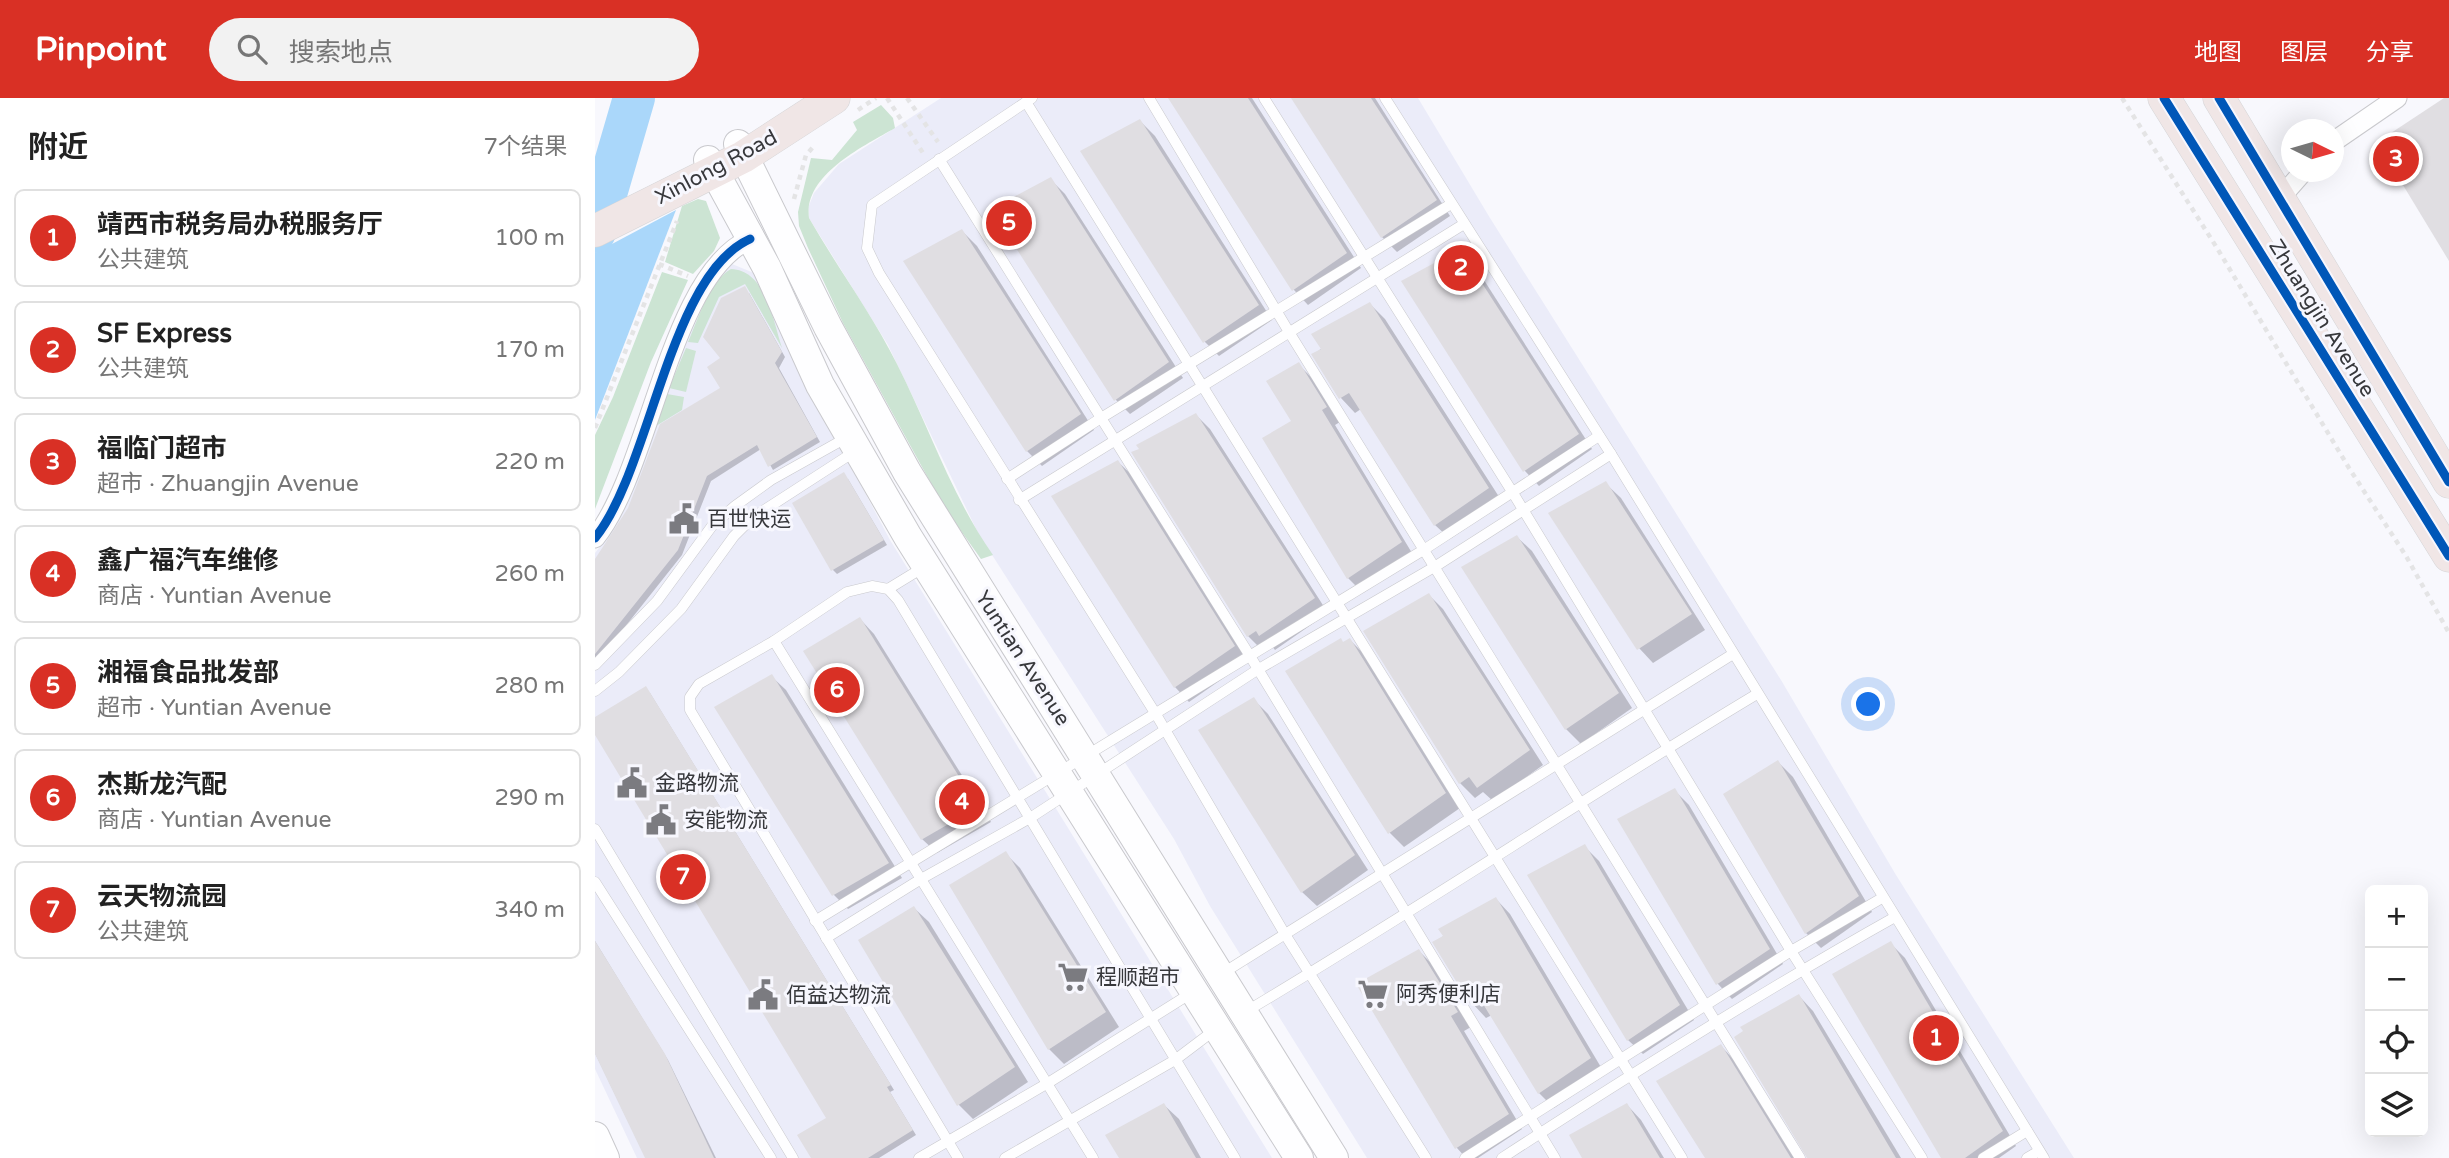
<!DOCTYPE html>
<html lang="zh">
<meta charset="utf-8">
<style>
:root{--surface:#fff;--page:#f2f2f2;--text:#222;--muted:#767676;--line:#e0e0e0;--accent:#d93025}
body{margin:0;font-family:"Varela Round","Noto Sans SC",sans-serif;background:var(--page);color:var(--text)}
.controls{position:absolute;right:21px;bottom:21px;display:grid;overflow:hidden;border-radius:10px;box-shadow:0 7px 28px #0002}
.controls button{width:63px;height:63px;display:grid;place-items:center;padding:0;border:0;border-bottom:2px solid var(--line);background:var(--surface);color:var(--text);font:35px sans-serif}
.compass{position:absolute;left:1686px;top:21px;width:63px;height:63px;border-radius:50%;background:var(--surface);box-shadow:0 7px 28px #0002;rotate:95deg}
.you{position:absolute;left:1274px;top:607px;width:24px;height:24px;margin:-18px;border:5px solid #fff;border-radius:50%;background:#1a73e8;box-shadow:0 0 0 10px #1a73e833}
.badge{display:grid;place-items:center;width:46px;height:46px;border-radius:50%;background:var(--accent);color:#fff;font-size:23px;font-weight:700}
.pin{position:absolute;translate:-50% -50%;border:4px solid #fff;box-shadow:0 2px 7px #0006}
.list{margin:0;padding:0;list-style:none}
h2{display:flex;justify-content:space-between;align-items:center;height:91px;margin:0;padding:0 28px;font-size:30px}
h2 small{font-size:23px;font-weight:400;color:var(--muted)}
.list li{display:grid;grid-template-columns:46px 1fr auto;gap:21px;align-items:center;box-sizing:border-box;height:98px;margin:0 14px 14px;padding:0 14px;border:2px solid var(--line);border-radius:10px}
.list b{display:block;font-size:26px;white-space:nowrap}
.list p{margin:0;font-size:23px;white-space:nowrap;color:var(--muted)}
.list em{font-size:23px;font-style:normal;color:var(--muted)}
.icon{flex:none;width:38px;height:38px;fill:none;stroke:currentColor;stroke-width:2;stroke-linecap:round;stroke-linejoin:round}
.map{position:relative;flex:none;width:1854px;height:1060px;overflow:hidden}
header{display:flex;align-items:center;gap:42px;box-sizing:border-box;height:98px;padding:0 35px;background:var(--accent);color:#fff}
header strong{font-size:33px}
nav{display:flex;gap:38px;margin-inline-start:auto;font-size:24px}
.search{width:490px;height:63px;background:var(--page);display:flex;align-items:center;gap:18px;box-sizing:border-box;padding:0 24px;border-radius:38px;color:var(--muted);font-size:26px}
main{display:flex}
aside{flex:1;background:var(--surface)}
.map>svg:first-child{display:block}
.built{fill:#ebecf9}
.grass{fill:#cce4d3}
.water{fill:#aad7fa}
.shadow{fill:#0003}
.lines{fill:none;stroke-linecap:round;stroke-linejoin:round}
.river{stroke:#aad7fa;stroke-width:42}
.building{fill:#e0dee2}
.lane-casing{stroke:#c9c9cd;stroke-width:11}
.street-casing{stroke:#c9c9cd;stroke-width:21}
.secondary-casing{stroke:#c9c9cd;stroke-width:30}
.primary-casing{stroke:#d5d5d7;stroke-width:33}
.path{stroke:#e4e4e5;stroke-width:4.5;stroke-dasharray:5 5;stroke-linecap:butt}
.lane{stroke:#fefeff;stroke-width:10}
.street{stroke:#fefeff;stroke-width:19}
.secondary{stroke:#fefeff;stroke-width:28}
.primary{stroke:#f0e6e6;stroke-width:32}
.cycleway-casing{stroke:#f7f7fe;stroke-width:13}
.cycleway{stroke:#0057b8;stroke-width:9}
.labels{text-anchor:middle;stroke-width:6;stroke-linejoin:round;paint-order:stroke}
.street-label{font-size:21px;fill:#37383c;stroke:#f7f7fe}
.poi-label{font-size:21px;fill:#37383c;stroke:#f7f7fe;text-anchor:start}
</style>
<header>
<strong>Pinpoint</strong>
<div class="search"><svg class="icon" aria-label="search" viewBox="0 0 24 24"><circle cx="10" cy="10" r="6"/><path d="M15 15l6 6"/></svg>搜索地点</div>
<nav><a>地图</a><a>图层</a><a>分享</a></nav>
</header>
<main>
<aside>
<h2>附近<small>7个结果</small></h2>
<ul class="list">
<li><span class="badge">1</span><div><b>靖西市税务局办税服务厅</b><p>公共建筑</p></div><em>100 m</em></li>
<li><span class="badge">2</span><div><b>SF Express</b><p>公共建筑</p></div><em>170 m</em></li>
<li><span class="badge">3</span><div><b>福临门超市</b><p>超市 · Zhuangjin Avenue</p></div><em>220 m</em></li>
<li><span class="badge">4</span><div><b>鑫广福汽车维修</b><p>商店 · Yuntian Avenue</p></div><em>260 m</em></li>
<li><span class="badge">5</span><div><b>湘福食品批发部</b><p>超市 · Yuntian Avenue</p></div><em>280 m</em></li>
<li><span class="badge">6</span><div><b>杰斯龙汽配</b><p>商店 · Yuntian Avenue</p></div><em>290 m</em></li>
<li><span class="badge">7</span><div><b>云天物流园</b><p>公共建筑</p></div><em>340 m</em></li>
</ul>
</aside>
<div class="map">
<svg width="1854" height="1060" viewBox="0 0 1854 1060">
<rect width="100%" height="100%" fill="#f8f8fd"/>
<g class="built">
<path d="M 346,0 L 823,0 L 895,120 L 1186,582 L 1301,777 L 1479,1060 L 772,1060 L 615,808 L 579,741 L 383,435 L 293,247 L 214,120 L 213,110 L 219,95 L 244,66 Z"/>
<path d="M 137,166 L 159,175 L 198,258 L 295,442 L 677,1060 L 42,1060 L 0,971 L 0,455 L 16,435 L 31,407 L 72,288 L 104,214 L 128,173 Z"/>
</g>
<g class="grass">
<path d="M 286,7 L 298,20 L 300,30 C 269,48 208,77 214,120 C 242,169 277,216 302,266 C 334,329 357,399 398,457 L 386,461 L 349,409 L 248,225 L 213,150 L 204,128 L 203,114 L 216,60 L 237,62 L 262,32 L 258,24 Z"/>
<path d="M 103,101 L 111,103 L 125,140 L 119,153 L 98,176 L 70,164 L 87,108 Z"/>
<path d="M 136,171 C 171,172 178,223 187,250 L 150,186 L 124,199 L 103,245 L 93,244 C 103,222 114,183 136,171 Z"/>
<path d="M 67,174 L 93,182 L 56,264 L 0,411 L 0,337 L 18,299 Z"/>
<path d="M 91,250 L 101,253 L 91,294 L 74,290 Z"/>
<path d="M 72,296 L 89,299 L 87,312 L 61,328 L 53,348 Z"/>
</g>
<path class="water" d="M 81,112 L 0,322 L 0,155 Z"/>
<g class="shadow">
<path d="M 581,0 L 657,0 L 766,170 L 713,207 L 699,192 L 577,2 Z"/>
<path d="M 698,0 L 780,0 L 855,118 L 802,154 L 787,139 Z"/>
<path d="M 545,23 L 560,38 L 677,222 L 624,258 L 610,244 Z"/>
<path d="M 455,81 L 470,96 L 588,280 L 535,316 L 521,302 Z"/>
<path d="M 367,133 L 382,148 L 499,332 L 447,368 L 432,353 L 310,164 Z"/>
<path d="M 865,153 L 880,168 L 997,351 L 944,388 L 930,373 L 808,183 Z"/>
<path d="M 154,195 L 190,259 L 184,270 L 225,344 L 178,372 L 166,351 L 116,383 L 87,457 L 10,554 L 0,561 L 0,462 L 127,290 L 128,261 Z"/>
<path d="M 775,206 L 790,221 L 908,405 L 855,441 L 840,427 L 766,311 L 760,315 L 746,300 L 719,257 Z"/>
<path d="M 703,266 L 718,281 L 745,324 L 740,327 L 820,460 L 768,495 L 753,480 L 670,341 L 698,323 Z"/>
<path d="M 601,317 L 615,331 L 733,515 L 680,552 L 676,547 L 668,553 L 653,538 Z"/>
<path d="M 523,364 L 538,378 L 653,563 L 594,604 L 580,589 Z"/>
<path d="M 253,381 L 292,447 L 242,476 L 238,472 Z"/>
<path d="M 1011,386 L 1026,400 L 1110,532 L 1058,565 L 1044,550 Z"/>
<path d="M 922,439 L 937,453 L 1037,610 L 986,646 L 971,631 Z"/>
<path d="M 834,497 L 848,511 L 948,667 L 898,703 L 888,694 L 880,700 L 865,685 Z"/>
<path d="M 265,521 L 279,536 L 396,724 L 342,755 L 327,741 Z"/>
<path d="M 755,542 L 770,557 L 865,710 L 809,749 L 795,735 L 749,546 Z"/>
<path d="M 176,578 L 191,592 L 307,780 L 253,811 L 239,797 Z"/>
<path d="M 55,595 L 299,992 L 295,994 L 321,1037 L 284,1060 L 218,1060 L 233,1020 L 0,634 L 0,621 Z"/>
<path d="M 658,601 L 673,616 L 773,772 L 722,808 L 707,794 Z"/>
<path d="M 1183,664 L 1198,679 L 1277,814 L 1226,850 L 1211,835 L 1130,696 Z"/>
<path d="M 1079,692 L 1094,707 L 1188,866 L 1137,901 L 1123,886 L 1024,722 Z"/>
<path d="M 989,748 L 1004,763 L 1099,922 L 1048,956 L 1033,942 Z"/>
<path d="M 410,755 L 425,770 L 524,929 L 469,966 L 454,951 L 356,788 Z"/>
<path d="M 901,801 L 915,816 L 1010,976 L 959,1010 L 944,995 L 897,917 L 891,920 L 877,905 L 840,844 Z"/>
<path d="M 319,810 L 334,824 L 433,984 L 378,1021 L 363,1006 Z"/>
<path d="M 0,843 L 73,962 L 121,1060 L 51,1060 L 0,955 Z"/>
<path d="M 1295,845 L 1310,860 L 1421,1048 L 1404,1060 L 1348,1060 Z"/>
<path d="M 824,853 L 839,868 L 876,929 L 869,933 L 927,1031 L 883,1060 L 871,1060 L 862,1050 L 763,886 Z"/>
<path d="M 1204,898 L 1218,913 L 1306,1060 L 1212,1060 Z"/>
<path d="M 1126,948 L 1140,963 L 1200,1060 L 1112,1060 Z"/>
<path d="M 569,1007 L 584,1021 L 606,1060 L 526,1060 Z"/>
<path d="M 1032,1007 L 1046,1022 L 1069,1060 L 989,1060 Z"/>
</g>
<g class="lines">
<path class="river" d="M 0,134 L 39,0"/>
</g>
<g class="building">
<path d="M 573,0 L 653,0 L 752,155 L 697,193 Z"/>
<path d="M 696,0 L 776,0 L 842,102 L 786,140 Z"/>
<path d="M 1849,0 L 1854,0 L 1854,163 L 1791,59 L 1789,46 L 1796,35 Z"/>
<path d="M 545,21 L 664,207 L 608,245 L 485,53 Z"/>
<path d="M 456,79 L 574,264 L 519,303 L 396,111 Z"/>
<path d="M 367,131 L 486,316 L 431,354 L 308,163 Z"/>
<path d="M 865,151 L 984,336 L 928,374 L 806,183 Z"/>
<path d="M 150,188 L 187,254 L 180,265 L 222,339 L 173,369 L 162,347 L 112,378 L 83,452 L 0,556 L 0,461 L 33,410 L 65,326 L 125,290 L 112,269 L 125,260 L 108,239 L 126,200 Z"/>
<path d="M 775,204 L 894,390 L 839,428 L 754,295 L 744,301 L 716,256 L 726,251 L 716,236 Z"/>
<path d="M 704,264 L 732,309 L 727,312 L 807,444 L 752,481 L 667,340 L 696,323 L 671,283 Z"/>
<path d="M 601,315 L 720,500 L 664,538 L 661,533 L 652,539 L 536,354 L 544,351 L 541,347 Z"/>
<path d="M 523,362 L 640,548 L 579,590 L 456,398 Z"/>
<path d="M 249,374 L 289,442 L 236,473 L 197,405 Z"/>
<path d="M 1011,383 L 1097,516 L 1042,552 L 953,415 Z"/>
<path d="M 922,437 L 1024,595 L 970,632 L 866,469 Z"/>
<path d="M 834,495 L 935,652 L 882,690 L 874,679 L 864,686 L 768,533 Z"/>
<path d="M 265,519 L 383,709 L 326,742 L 208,553 Z"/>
<path d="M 746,540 L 748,544 L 755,540 L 851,695 L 793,736 L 690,573 Z"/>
<path d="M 177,576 L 294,765 L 237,798 L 119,609 Z"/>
<path d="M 51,588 L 296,987 L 292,989 L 318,1032 L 273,1060 L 216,1060 L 202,1037 L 231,1020 L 0,637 L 0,619 Z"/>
<path d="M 659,599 L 760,757 L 706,795 L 603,632 Z"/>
<path d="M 1183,662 L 1264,798 L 1210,836 L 1128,696 Z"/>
<path d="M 1080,690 L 1175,851 L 1121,887 L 1022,721 Z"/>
<path d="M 990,746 L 1085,907 L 1032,943 L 932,777 Z"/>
<path d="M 411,753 L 511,914 L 453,952 L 354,787 Z"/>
<path d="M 901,799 L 996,960 L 943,996 L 885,901 L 875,906 L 837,844 L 848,838 L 843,831 Z"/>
<path d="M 319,808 L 420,969 L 362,1008 L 263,842 Z"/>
<path d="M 0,843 L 70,956 L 119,1060 L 50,1060 L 0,956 Z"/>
<path d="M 1296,843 L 1408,1033 L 1370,1060 L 1346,1060 L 1237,876 Z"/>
<path d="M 824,851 L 863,914 L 856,918 L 914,1016 L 860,1051 L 761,886 Z"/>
<path d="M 1204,896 L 1301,1060 L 1212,1060 L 1139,939 L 1148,933 L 1145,929 Z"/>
<path d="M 1126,946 L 1196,1060 L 1110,1060 L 1061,983 Z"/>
<path d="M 569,1005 L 601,1060 L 524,1060 L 510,1037 Z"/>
<path d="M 1032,1005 L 1065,1060 L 987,1060 L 974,1037 Z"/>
</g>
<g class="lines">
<g class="lane-casing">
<g id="lane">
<path d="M 437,0 L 277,107 L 272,150 L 284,175 L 562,618 L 691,838 L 831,1060"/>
<path d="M 554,0 L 694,234 L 1205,1060"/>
<path d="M 669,0 L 918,395 L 1196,853 L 1327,1060"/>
<path d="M 790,0 L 1016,356 L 1449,1060"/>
<path d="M 431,4 L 1087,1060"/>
<path d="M 344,61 L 655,558 L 960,1060"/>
<path d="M 412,381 L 506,320 L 856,106"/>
<path d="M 424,402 L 869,126"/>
<path d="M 293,491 L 329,469"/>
<path d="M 179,543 L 498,1060"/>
<path d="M 0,567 L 62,503 L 117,428 L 140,408 L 176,382 L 251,340"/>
<path d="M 0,593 L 24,574 L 86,511 L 139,438 L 157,420 L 259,354"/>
<path d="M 0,731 L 198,1060"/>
<path d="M 0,784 L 176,1060"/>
<path d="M 220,823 L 830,451 L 1004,338"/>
<path d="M 231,840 L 326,781 L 435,720 L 662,572 L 841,468 L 1016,356"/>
<path d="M 628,875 L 1138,556"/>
<path d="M 650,914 C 822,812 990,699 1162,596"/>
<path d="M 324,1060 L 453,985 L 598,894"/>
<path d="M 363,1060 L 95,612 L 95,599 L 104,586 L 179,543 L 252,494 L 277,488 L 293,491 L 303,502 L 640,1060"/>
<path d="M 410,1060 L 580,962 L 621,931"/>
<path d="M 870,1060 L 1196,853 L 1287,800"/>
<path d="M 907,1060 C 1036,976 1166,894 1300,819"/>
<path d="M 1388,1060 L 1432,1033"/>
<path d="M 1432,1060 L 1444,1053"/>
</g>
</g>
<g class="street-casing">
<g id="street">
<path d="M 1738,44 L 1802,0"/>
<path d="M 1686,99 L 1708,74"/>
<path d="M 0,440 C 56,371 74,177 155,141"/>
</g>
</g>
<g class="secondary-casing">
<g id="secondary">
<path d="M 143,46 L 233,229 L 312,374 L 739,1060"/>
<path d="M 113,62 L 172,170 L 225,287 L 313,439 L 704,1060"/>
<path d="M 0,1038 L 10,1060"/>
</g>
</g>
<g class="primary-casing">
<g id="primary">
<path d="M 1569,0 L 1854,458"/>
<path d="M 1624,0 L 1854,384"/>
<path d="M 0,133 L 148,59 L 239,0"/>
</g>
</g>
<g class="path">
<path d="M 292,0 L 328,55"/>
<path d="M 312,0 L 343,44"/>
<path d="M 1527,0 L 1622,150 L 1754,370 L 1811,458 L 1854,535"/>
<path d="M 263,12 L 281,0"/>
<path d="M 199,101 L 211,57 L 219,48"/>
<path d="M 64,166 L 93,178"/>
<path d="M 0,330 L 82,123"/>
</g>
<use href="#lane" class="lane"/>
<use href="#street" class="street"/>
<use href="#secondary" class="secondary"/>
<use href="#primary" class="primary"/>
<g class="cycleway-casing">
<g id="cycleway">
<path d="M 1569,0 L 1854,458"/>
<path d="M 1624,0 L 1854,384"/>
<path d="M 0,440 C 56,371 74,177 155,141"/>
</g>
</g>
<use href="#cycleway" class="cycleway"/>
</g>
<defs>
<g id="civic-bare" transform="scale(2.415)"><path d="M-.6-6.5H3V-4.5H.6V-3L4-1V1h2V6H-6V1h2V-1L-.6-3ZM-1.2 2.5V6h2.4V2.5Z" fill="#7b7b80" stroke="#f7f7fe" stroke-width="2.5" paint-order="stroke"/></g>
<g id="supermarket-bare" transform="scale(2.415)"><path d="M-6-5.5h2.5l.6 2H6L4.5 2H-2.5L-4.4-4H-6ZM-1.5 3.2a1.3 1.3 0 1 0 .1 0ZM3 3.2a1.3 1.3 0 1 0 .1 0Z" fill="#7b7b80" stroke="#f7f7fe" stroke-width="2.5" paint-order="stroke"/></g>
</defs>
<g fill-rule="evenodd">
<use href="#civic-bare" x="89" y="421"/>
<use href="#civic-bare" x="37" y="685"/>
<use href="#civic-bare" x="66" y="722"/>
<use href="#supermarket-bare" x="478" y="879"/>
<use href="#supermarket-bare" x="778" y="896"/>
<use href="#civic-bare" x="168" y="897"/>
</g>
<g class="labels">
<g class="street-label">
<text transform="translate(121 69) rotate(-28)" y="7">Xinlong Road</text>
<text transform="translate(1727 220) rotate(58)" y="7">Zhuangjin Avenue</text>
<text transform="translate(428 560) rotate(57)" y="7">Yuntian Avenue</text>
</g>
<g class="poi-label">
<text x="112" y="428">百世快运</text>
<text x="60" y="692">金路物流</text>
<text x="89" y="729">安能物流</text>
<text x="501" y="886">程顺超市</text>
<text x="801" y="903">阿秀便利店</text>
<text x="191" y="904">佰益达物流</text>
</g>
</g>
</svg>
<div class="controls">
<button>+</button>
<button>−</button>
<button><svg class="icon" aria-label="locate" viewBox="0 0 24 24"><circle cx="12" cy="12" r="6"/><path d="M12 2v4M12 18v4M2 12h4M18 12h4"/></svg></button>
<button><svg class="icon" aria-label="layers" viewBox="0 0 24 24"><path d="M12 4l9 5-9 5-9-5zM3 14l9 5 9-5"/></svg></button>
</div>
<svg class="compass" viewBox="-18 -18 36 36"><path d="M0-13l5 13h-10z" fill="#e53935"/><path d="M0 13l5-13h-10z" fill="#767676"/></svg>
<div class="you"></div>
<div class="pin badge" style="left:1341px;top:940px">1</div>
<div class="pin badge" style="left:866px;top:170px">2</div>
<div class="pin badge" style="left:1801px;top:61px">3</div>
<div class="pin badge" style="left:367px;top:704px">4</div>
<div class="pin badge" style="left:414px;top:125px">5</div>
<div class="pin badge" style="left:242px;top:592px">6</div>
<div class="pin badge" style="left:88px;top:779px">7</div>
</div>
</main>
